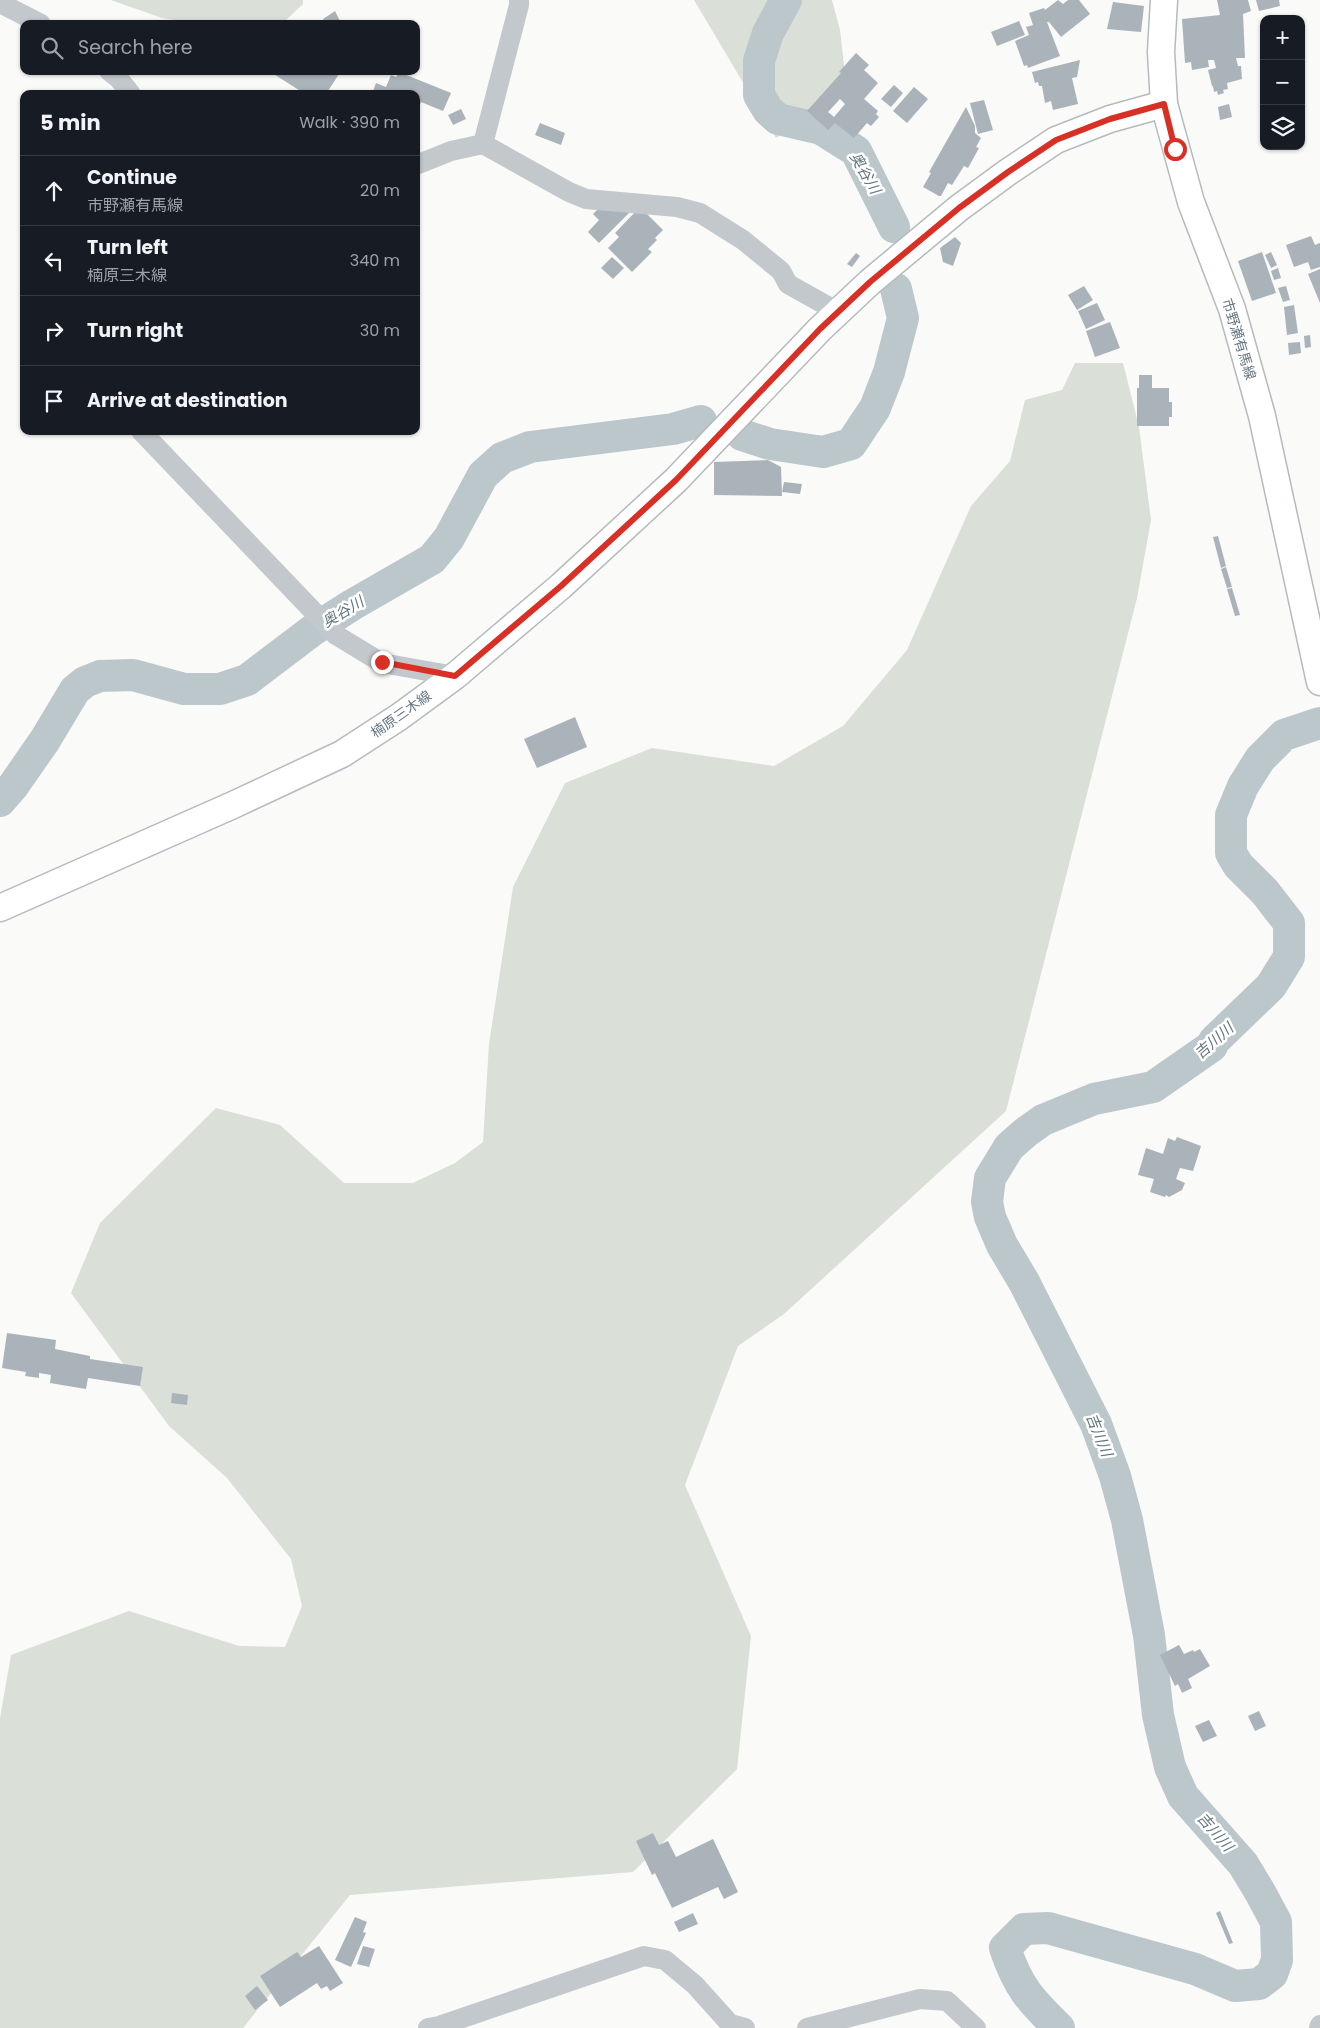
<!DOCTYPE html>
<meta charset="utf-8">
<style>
:root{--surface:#171b24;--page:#20242c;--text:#f1f3f6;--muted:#9ea1a6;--line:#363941}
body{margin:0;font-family:Poppins,"Noto Sans JP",sans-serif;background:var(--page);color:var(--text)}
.controls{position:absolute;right:15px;top:15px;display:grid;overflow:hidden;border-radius:10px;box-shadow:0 1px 4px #0004}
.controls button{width:45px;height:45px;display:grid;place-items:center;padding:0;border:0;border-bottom:1px solid var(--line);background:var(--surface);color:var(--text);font:25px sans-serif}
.stop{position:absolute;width:15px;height:15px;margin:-11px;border:4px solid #d93025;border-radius:50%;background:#fff}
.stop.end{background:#d93025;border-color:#fff;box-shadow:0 1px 5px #0008}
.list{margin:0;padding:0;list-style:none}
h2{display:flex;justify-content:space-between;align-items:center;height:65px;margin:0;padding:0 20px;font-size:21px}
h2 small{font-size:16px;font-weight:400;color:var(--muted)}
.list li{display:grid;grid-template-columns:32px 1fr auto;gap:15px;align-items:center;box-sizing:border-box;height:70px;padding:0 20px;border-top:1px solid var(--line)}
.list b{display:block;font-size:19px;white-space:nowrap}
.list p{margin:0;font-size:16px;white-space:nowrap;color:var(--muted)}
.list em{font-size:16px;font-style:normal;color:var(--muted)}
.icon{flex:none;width:28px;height:28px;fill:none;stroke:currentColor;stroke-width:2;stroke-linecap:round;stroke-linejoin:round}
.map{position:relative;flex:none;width:1320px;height:2028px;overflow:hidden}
.search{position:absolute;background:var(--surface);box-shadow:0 1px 4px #0004;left:20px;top:20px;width:400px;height:55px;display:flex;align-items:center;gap:12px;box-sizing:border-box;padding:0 18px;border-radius:10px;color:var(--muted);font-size:19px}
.panel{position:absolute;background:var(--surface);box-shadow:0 1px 4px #0004;left:20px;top:90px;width:400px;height:345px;border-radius:10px}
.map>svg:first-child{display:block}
.green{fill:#dadfd7}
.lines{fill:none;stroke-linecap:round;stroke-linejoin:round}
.river{stroke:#bbc7cb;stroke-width:32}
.building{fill:#aab3b9;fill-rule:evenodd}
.major-casing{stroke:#b5babe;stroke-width:29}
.minor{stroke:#c3c8cc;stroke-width:20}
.major{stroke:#fff;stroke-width:26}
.route{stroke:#d93025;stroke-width:6}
.labels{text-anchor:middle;stroke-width:5;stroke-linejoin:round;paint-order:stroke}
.street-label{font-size:14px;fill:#657683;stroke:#fff}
.water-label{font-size:15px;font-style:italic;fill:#60757c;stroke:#fff}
</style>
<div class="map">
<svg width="1320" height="2028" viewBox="0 0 1320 2028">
<rect width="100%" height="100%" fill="#fafaf8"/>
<g class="green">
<path d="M 111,0 L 303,0 L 303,4 L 285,21 L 277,24 L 202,24 L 162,18 Z"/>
<path d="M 694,0 L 832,0 L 840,30 L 847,91 L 776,138 Z"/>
<path d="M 1075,363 L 1123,363 L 1139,427 L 1151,520 L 1137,598 L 1006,1111 L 784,1314 L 738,1346 L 685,1485 L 751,1636 L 737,1769 L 633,1872 L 350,1895 L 243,2028 L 0,2028 L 0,1718 L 11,1655 L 129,1611 L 239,1646 L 285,1647 L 302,1606 L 291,1559 L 227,1478 L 169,1426 L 71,1293 L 100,1223 L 216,1108 L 280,1125 L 344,1183 L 413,1183 L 455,1163 L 483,1142 L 489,1044 L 513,887 L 565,783 L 652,748 L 774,766 L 843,726 L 907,650 L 971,506 L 1010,461 L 1025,400 L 1062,390 Z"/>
</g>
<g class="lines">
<g class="river">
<path d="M 786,0 L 768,33 L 759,61 L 759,95 L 768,110 L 778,119 L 821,129 L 856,151 L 894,227"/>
<path d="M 742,435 L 770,444 L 823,452 L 851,444 L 875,408 L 889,372 L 903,318 L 896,289"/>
<path d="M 0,801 L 13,786 L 45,740 L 75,690 L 85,682 L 100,676 L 133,675 L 184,689 L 220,689 L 247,680 L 313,630 L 352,605 L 432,559 L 449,538 L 483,475 L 502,458 L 530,447 L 673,429 L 701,421"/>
<path d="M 1059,2028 C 1030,2000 1018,1987 1005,1948 L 1024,1929 L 1048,1928 L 1195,1969 L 1235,1986 L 1259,1984 L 1272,1974 L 1277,1960 L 1276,1922 L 1260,1892 L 1243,1864 L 1183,1796 L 1170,1767 L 1158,1715 L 1149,1635 L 1127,1520 L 1115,1476 L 1096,1424 L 1024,1282 L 1002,1245 L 990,1217 L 987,1202 L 990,1178 L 1009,1147 L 1026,1132 L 1043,1120 L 1094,1099 L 1153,1087 L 1212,1046 L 1214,1041 L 1271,986 L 1289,957 L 1289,923 L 1265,892 L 1238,865 L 1231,853 L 1231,815 L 1243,786 L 1260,759 L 1284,735 L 1320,723"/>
</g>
</g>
<g class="building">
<path d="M 1058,0 L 1063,4 L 1068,0 L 1079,0 L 1090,14 L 1061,37 L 1049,22 L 1047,22 L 1060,56 L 1028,68 L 1027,65 L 1024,66 L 1015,41 L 1029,35 L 1026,27 L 1033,25 L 1029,13 L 1044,8 L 1045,10 Z"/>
<path d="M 1217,0 L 1248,0 L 1251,11 L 1243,14 L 1245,58 L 1236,58 L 1238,66 L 1241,66 L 1242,79 L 1227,83 L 1228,89 L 1223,90 L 1224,93 L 1218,95 L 1217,91 L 1214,92 L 1213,86 L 1212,86 L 1208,70 L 1216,68 L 1214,60 L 1208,60 L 1209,67 L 1192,70 L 1191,62 L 1185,63 L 1182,19 L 1220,15 Z"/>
<path d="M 1256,0 L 1279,0 L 1280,6 L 1259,11 Z"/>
<path d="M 1113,2 L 1144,6 L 1141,32 L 1107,29 Z"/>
<path d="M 335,11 L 340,21 L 336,24 L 326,24 L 323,19 Z"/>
<path d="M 1019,21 L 1025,35 L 997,46 L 991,32 Z"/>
<path d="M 856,53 L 869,65 L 864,70 L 878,83 L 864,99 L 878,111 L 876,114 L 879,117 L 871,126 L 867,123 L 854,138 L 835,123 L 828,130 L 807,111 L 841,73 L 839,72 ZM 840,99 L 845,104 L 834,117 L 828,112 Z"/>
<path d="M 1080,60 L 1077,77 L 1072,78 L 1078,104 L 1053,110 L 1051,101 L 1045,103 L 1042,86 L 1039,86 L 1038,82 L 1035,83 L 1032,72 Z"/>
<path d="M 269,71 L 335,71 L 339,74 L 326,94 L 301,94 L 302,92 Z"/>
<path d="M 399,72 L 451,93 L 443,111 L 421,102 L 416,114 L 416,94 L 372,94 L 376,83 L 386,87 L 391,75 L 396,77 Z"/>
<path d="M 894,85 L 903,93 L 891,107 L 881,99 Z"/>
<path d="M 914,87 L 928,99 L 907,123 L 893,111 Z"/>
<path d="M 984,100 L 993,130 L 978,134 L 970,103 Z"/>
<path d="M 1229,104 L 1232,117 L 1220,120 L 1218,107 Z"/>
<path d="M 966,107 L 975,126 L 975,133 L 981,138 L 976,147 L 979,148 L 968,168 L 964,166 L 952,185 L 948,183 L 941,196 L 939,196 L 923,187 L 931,173 L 929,172 Z"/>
<path d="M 461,109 L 466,119 L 453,125 L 448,115 Z"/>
<path d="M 540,123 L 565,133 L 561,145 L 535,135 Z"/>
<path d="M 612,195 L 629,213 L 599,243 L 588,232 L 599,220 L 593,214 Z"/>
<path d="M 640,207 L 663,230 L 655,238 L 657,240 L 648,249 L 652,252 L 632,272 L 608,248 L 619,237 L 615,233 Z"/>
<path d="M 1311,236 L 1315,245 L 1320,243 L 1320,267 L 1311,270 L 1308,262 L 1294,267 L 1286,245 Z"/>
<path d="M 955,237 L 961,243 L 953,266 L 943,262 L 940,248 Z"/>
<path d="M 1262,252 L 1276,293 L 1252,301 L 1238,261 Z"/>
<path d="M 1271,252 L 1277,265 L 1271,268 L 1265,255 Z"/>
<path d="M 856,253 L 860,256 L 852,267 L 847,264 Z"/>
<path d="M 612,257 L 624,268 L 613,279 L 601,268 Z"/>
<path d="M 1278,268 L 1281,278 L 1274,280 L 1271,271 Z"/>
<path d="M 1320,269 L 1320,303 L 1308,274 Z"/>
<path d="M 1084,286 L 1093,300 L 1077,310 L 1068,295 Z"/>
<path d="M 1286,286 L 1290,300 L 1283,302 L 1278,288 Z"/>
<path d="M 1097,303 L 1105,320 L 1086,329 L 1078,311 Z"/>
<path d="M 1294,305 L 1298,333 L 1287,335 L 1284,307 Z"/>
<path d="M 1110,322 L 1120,348 L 1095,357 L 1086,331 Z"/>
<path d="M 1310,335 L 1311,347 L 1305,348 L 1304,336 Z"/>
<path d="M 1300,342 L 1301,353 L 1289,355 L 1288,343 Z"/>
<path d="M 1139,375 L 1152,375 L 1152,388 L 1169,388 L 1169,402 L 1172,402 L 1172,417 L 1169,417 L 1169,426 L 1137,426 L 1137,388 L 1139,388 Z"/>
<path d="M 768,460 L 781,467 L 782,496 L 714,495 L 714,462 Z"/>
<path d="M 784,482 L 802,484 L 800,494 L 782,492 Z"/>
<path d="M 1218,536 L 1226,566 L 1221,568 L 1213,537 Z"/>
<path d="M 1226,567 L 1232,587 L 1227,588 L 1221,569 Z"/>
<path d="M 1232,588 L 1240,615 L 1235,616 L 1227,589 Z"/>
<path d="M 575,717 L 587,747 L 537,768 L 524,739 Z"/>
<path d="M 1177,1137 L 1201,1146 L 1193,1171 L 1180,1168 L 1176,1179 L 1185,1183 L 1182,1190 L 1169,1197 L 1166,1195 L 1165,1197 L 1150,1192 L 1154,1179 L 1138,1175 L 1146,1148 L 1163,1154 L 1168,1138 L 1175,1141 Z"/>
<path d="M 7,1333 L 56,1340 L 55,1349 L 90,1356 L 90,1359 L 143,1367 L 140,1386 L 88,1378 L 86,1389 L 50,1383 L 51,1375 L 39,1373 L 39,1378 L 25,1376 L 26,1372 L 2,1368 Z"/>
<path d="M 172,1393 L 188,1395 L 187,1405 L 171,1403 Z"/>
<path d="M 1179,1645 L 1184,1654 L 1193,1650 L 1194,1652 L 1200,1649 L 1210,1666 L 1188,1679 L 1192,1688 L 1182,1693 L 1178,1684 L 1175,1686 L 1160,1655 Z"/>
<path d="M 1259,1711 L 1266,1726 L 1255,1731 L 1248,1716 Z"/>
<path d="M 1209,1720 L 1217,1736 L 1203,1742 L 1195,1726 Z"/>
<path d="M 653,1833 L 659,1845 L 668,1841 L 676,1857 L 713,1839 L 738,1892 L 724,1899 L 718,1887 L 672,1908 L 655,1873 L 652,1875 L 636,1841 Z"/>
<path d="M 1220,1911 L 1233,1943 L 1229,1944 L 1216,1913 Z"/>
<path d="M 693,1913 L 698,1924 L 679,1932 L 674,1922 Z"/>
<path d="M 355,1917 L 367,1922 L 363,1932 L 366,1933 L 351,1967 L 335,1960 Z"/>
<path d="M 319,1946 L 343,1983 L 330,1991 L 327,1986 L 321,1989 L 317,1983 L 280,2007 L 260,1976 L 297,1952 L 301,1957 Z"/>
<path d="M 363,1946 L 375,1949 L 369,1967 L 357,1964 Z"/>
<path d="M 257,1986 L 268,2000 L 255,2010 L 245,1996 Z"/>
</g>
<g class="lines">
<g class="major-casing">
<g id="major">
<path d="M 1164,0 L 1161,52 L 1164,104 L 1191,202 L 1232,309 L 1262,416 L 1320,682"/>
<path d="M 0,908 L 233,805 L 342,754 L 399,717 L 455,676 L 561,586 L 676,480 L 820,329 L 870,282 L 959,208 L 1008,172 L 1056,140 L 1110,119 L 1164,104"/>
</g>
</g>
<g class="minor">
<path d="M 0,3 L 41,24"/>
<path d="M 109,71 L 119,79 L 131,94"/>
<path d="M 483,144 L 519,5 L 519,0"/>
<path d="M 416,165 L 451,151 L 483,144 L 569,192 L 586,199 L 677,207 L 700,213 L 743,240 L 781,271 L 788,284 L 838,312"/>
<path d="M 141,431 L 336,635 L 382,663 L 455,676"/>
<path d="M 428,2028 L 439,2026 L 644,1956 L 665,1960 L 695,1985 L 730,2024 L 745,2028"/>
<path d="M 807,2028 L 920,1999 L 947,2001 L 976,2028"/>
<path d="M 1319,2028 L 1320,2025"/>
</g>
<use href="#major" class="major"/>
</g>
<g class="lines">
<path class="route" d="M 382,662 L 455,676 L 561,586 L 676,480 L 820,329 L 870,282 L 959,208 L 1008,172 L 1056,140 L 1110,119 L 1164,104 L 1175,149"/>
</g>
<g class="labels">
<g class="street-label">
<text transform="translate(1239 339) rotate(73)" y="5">市野瀬有馬線</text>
<text transform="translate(401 714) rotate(-35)" y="5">楠原三木線</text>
</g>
<g class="water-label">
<text transform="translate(865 173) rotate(60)" y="5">奥谷川</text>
<text transform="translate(343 612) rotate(-31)" y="5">奥谷川</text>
<text transform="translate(1214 1041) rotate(-41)" y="5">吉川川</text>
<text transform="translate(1099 1435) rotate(68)" y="5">吉川川</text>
<text transform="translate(1215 1832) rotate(49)" y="5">吉川川</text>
</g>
</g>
</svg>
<div class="controls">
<button>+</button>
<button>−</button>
<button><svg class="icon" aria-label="layers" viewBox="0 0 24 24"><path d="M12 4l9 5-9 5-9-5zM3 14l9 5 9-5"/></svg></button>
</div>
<div class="stop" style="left:1175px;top:149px"></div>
<div class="stop end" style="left:382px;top:662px"></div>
<div class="search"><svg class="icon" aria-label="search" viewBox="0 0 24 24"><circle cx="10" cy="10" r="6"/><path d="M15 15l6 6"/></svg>Search here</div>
<section class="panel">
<h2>5 min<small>Walk · 390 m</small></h2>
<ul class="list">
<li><svg class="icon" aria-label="ahead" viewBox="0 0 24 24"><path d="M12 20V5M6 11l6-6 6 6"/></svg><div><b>Continue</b><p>市野瀬有馬線</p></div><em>20 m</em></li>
<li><svg class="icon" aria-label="left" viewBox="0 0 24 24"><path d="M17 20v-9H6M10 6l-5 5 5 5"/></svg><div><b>Turn left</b><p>楠原三木線</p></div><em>340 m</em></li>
<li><svg class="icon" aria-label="right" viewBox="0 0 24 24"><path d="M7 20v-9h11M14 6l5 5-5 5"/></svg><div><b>Turn right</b></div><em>30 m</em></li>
<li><svg class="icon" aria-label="arrive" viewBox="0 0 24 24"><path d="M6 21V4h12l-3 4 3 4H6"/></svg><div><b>Arrive at destination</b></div></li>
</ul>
</section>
</div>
